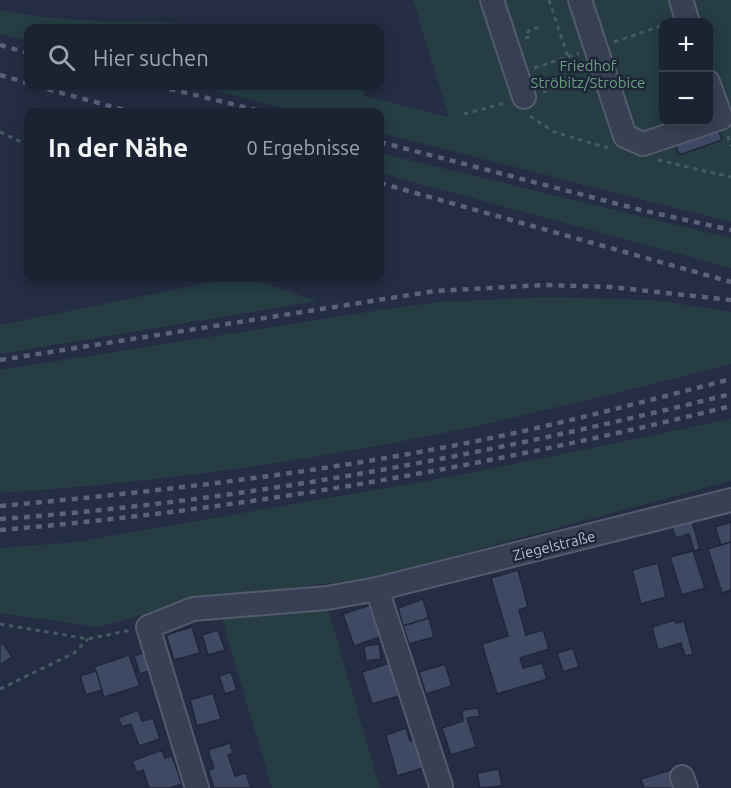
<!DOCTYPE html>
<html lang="de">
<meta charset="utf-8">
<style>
:root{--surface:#1b2232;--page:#242a3a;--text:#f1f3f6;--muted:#a0a4ac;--line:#393f4d}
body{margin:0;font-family:Ubuntu,sans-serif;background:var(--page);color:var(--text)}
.controls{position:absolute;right:18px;top:18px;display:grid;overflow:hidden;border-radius:12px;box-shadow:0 3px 15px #0003}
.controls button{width:54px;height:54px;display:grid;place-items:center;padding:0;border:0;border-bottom:2px solid var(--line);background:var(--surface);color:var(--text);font:30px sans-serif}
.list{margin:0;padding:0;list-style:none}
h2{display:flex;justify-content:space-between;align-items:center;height:78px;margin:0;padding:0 24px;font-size:26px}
h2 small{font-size:20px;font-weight:400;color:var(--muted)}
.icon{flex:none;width:33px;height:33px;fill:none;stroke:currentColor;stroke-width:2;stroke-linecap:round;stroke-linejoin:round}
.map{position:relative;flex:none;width:731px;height:788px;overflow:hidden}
.search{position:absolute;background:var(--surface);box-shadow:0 3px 15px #0003;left:24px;top:24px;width:360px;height:66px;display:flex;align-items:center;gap:15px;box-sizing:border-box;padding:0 21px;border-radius:12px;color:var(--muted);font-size:22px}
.panel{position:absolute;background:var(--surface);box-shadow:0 3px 15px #0003;left:24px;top:108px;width:360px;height:174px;border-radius:12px}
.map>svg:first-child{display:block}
.green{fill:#263d44;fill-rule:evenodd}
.building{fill:#404964;stroke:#1f273a;stroke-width:1.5}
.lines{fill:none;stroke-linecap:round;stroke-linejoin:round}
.minor-casing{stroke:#535b6d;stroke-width:26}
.path{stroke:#445a61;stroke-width:3;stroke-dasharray:4.5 4.5;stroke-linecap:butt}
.minor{stroke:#384053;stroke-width:22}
.rail{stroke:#5a637a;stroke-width:4.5;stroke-dasharray:6 6;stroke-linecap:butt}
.labels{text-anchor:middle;stroke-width:5;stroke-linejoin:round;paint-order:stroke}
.park-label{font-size:15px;fill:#6aa07e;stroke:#1d2538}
.street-label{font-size:15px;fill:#b5bbcd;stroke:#1d2538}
</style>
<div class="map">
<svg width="731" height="788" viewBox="0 0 731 788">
<rect width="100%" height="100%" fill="#242d43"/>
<g class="green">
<path d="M 413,0 L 731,0 L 731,222 L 380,133 L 380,112 L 300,112 L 197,86 L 361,86 L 365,96 L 449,117 ZM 664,22 L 708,22 L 708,122 L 664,122 Z"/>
<path d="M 0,10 C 84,27 173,19 258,28 L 28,28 L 28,41 L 0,34 Z"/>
<path d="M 380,153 L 731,238 L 731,268 L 380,173 Z"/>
<path d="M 232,278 L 248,278 L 317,301 L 0,354 L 0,325 Z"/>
<path d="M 547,297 L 655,300 L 731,312 L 731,364 C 625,391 520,418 413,439 C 278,466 138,484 0,493 L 0,370 L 393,308 L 439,302 Z"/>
<path d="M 731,419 L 731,481 L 376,577 L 194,601 L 99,627 L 0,613 L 0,548 L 76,542 L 466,474 Z"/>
<path d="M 327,606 L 380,788 L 272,788 L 222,620 Z"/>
</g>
<g class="building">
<path d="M 718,128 L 722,140 L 679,155 L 675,143 Z"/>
<path d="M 691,518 L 700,549 L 694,551 L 689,534 L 676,538 L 671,524 Z"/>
<path d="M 731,522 L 731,542 L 721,545 L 715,527 Z"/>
<path d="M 731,542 L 731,590 L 722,593 L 708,549 Z"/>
<path d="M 693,551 L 705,588 L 682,595 L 670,557 Z"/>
<path d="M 658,563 L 666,597 L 641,604 L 632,570 Z"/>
<path d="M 518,570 L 528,607 L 519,610 L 526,635 L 543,630 L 549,649 L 520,658 L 523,668 L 542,663 L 547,679 L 497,694 L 482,644 L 508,636 L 491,578 Z"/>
<path d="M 423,599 L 429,618 L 403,626 L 398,608 Z"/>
<path d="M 373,604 L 383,636 L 354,646 L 343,614 Z"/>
<path d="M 429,618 L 434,637 L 409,644 L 403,626 Z"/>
<path d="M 675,620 L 676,623 L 684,621 L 693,654 L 685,656 L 681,643 L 658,650 L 652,627 Z"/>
<path d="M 192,627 L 200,653 L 174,660 L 166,635 Z"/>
<path d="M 218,630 L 225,650 L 208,655 L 202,635 Z"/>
<path d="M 3,643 L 12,657 L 0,665 L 0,645 Z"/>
<path d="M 379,644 L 381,659 L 366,661 L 364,646 Z"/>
<path d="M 573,648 L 579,667 L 563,672 L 557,653 Z"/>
<path d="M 149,651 L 154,669 L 140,674 L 134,656 Z"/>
<path d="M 129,655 L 140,686 L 104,697 L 94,667 Z"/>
<path d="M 389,663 L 399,696 L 372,704 L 362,672 Z"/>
<path d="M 445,664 L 452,686 L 426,694 L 419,672 Z"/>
<path d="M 96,671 L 102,690 L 86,695 L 80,676 Z"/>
<path d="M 231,672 L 237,690 L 225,694 L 219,676 Z"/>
<path d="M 213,693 L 221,719 L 197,726 L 190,700 Z"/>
<path d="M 478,708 L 480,716 L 467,718 L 476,747 L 451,755 L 442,728 L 463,721 L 462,710 Z"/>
<path d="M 138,710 L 142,721 L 153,718 L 160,739 L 139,746 L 131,724 L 122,727 L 118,718 Z"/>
<path d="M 406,728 L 410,741 L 413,740 L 423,768 L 397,776 L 386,735 Z"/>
<path d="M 230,743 L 233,753 L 228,755 L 235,776 L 246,773 L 251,788 L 214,788 L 208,770 L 214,768 L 208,750 Z"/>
<path d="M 162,750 L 165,758 L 172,756 L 182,784 L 170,788 L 149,788 L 143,770 L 137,773 L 132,761 Z"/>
<path d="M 499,769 L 502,786 L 480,788 L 477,773 Z"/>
<path d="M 671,770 L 676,788 L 644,788 L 641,779 Z"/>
</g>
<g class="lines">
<g class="minor-casing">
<g id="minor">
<path d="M 492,0 L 524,97"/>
<path d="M 580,0 L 625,136 L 643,144 L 721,118 L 708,82"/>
<path d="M 681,0 L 688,22"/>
<path d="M 377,589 L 441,786"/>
<path d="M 682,777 L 686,788"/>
<path d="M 197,788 L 148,627 L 193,609 L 327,598 L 377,589 L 731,500"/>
</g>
</g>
<g class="path">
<path d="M 549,0 L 568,57"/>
<path d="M 525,38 L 530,37 L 528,31 L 540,27"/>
<path d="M 614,42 L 664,25"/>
<path d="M 534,68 L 579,53"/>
<path d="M 543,92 L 585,79"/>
<path d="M 464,114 L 505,103"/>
<path d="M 530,116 L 554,132 L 608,148"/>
<path d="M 0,132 L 28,145"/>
<path d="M 728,136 L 731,146"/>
<path d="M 658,160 L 731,177"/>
<path d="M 0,624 L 88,639 L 131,630"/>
<path d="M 0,689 L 74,653 L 88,639"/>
</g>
<use href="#minor" class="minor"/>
<g class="rail">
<path d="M 0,45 L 28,53"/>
<path d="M 0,75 L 28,83"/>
<path d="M 36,86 L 132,112"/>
<path d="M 158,86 L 265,112"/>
<path d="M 380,142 L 641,210 L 731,230"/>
<path d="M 380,183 L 731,282"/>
<path d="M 0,360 L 435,291 L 544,285 L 611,287 L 731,300"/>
<path d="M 0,506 C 176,490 352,469 524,431 C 594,415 662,397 731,379"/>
<path d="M 0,519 C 247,501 491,454 731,394"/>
<path d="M 0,530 C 247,509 490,466 731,406"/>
</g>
</g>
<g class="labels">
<g class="park-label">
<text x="588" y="71">Friedhof<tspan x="588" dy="17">Ströbitz/Strobice</tspan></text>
</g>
<g class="street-label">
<text transform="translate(554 546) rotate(-14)" y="5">Ziegelstraße</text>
</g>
</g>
</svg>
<div class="controls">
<button>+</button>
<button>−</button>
</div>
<div class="search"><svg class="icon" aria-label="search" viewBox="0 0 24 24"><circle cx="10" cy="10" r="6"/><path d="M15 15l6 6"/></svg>Hier suchen</div>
<section class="panel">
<h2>In der Nähe<small>0 Ergebnisse</small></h2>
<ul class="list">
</ul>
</section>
</div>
